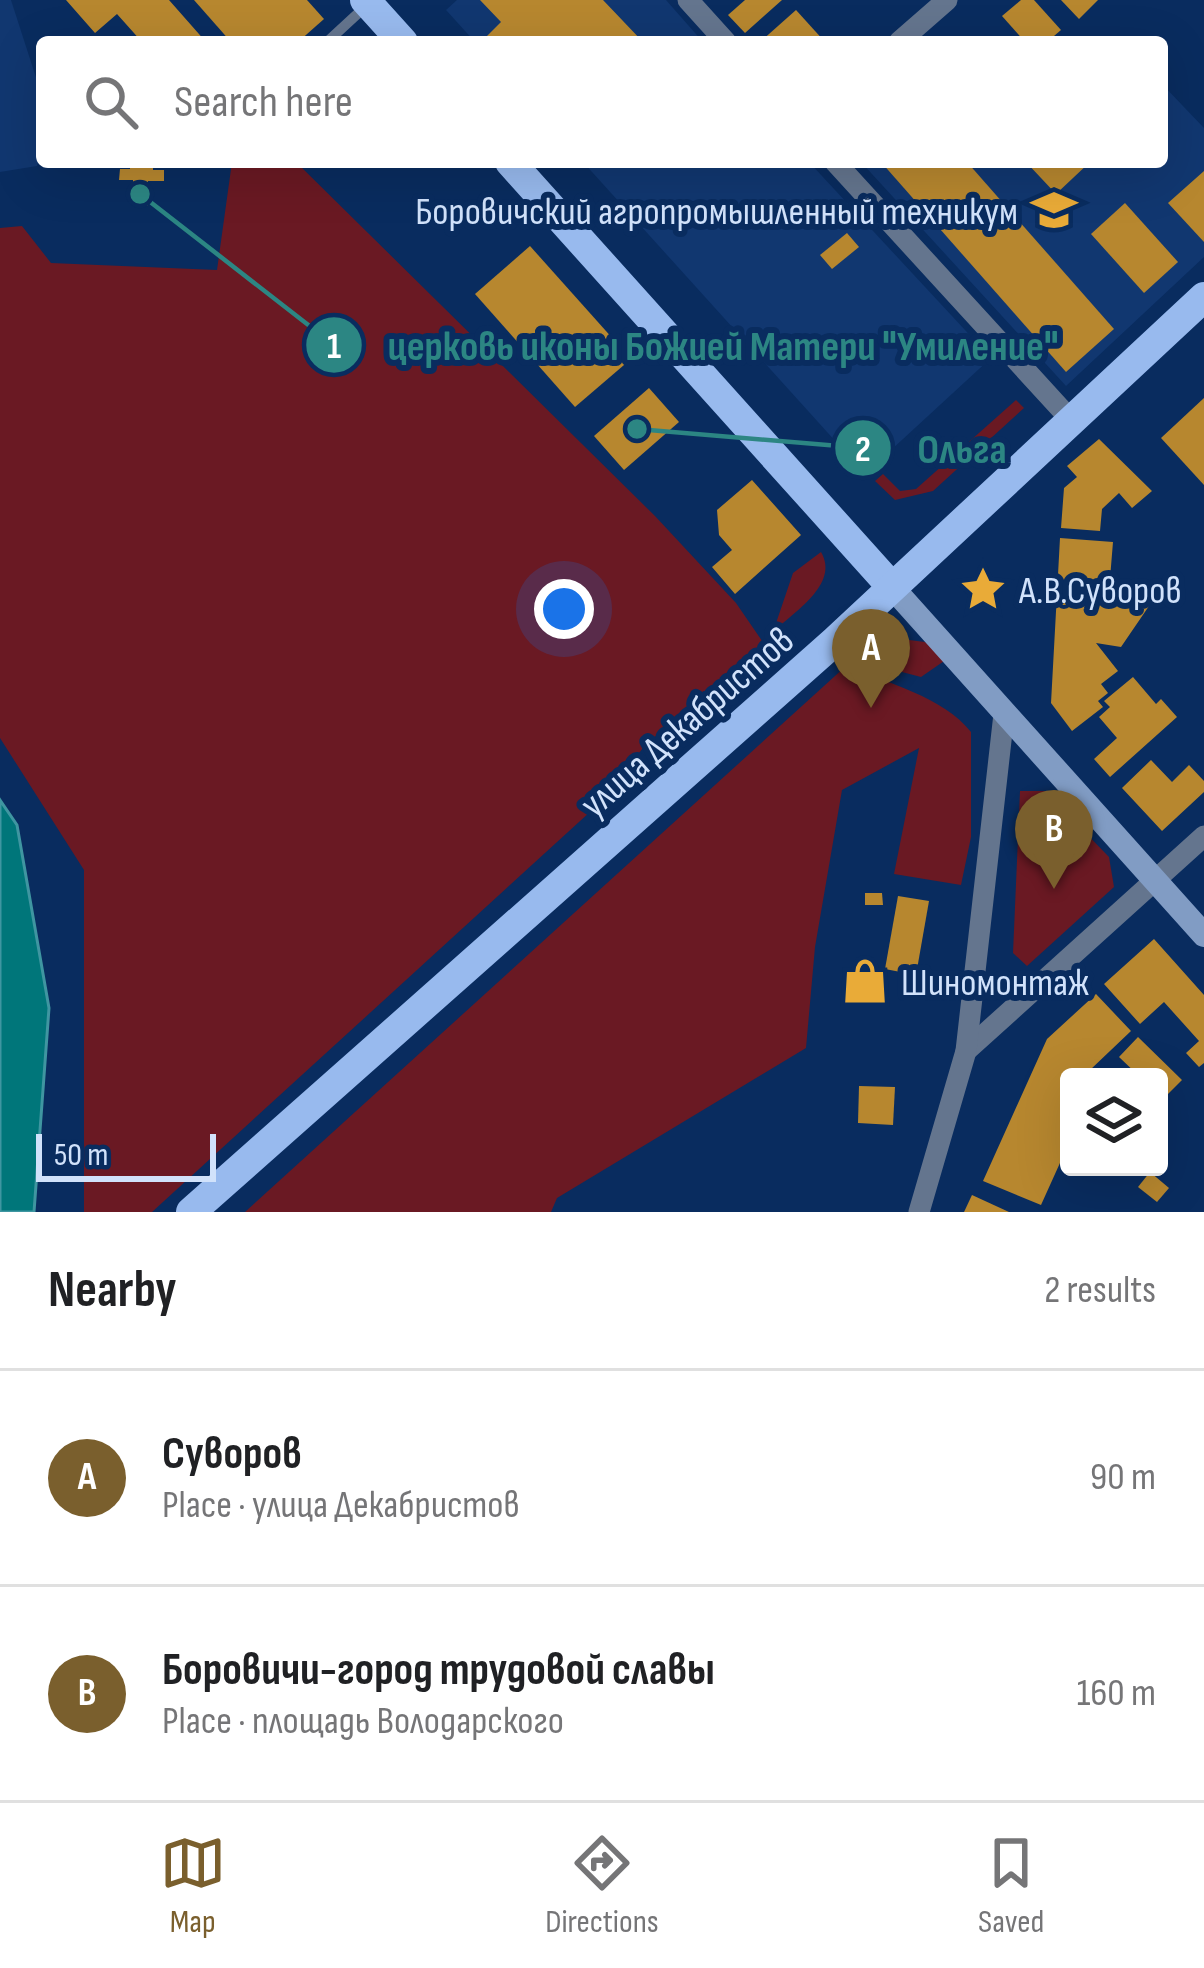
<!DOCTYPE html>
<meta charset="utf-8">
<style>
:root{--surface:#fff;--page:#f6f6f6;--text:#202124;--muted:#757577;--line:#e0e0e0;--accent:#7a5f2d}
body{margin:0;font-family:"Sofia Sans Condensed",sans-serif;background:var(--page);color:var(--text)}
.controls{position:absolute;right:36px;bottom:36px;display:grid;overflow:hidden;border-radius:12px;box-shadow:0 12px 48px #0002}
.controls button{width:108px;height:108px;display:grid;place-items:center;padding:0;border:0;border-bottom:3px solid var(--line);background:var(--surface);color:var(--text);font:60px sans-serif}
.scale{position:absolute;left:36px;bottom:30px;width:180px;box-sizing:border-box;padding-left:12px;border:6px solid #d1e2fb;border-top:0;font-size:33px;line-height:42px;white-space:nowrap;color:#d1e2fb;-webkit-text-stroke:9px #092c5f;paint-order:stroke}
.you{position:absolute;left:564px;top:609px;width:42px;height:42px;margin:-30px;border:9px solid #fff;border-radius:50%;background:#1a73e8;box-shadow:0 0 0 18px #1a73e833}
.badge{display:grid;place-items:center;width:78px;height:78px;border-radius:50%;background:var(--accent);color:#fff;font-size:39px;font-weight:700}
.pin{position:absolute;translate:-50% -99px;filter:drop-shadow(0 3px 6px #0008)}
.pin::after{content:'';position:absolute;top:63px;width:42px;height:36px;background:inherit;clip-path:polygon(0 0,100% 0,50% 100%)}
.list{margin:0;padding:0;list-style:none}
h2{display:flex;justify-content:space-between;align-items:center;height:156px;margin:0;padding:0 48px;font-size:51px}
h2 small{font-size:39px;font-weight:400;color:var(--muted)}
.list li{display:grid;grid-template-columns:78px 1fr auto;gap:36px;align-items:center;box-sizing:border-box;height:216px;padding:0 48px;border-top:3px solid var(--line)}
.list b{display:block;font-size:45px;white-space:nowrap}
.list p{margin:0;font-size:39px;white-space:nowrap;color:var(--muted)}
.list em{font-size:39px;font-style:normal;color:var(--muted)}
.icon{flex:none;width:66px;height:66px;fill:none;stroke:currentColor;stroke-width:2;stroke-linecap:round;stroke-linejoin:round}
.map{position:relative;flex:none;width:1204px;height:1212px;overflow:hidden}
.search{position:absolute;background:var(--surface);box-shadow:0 12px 48px #0002;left:36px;right:36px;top:36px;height:132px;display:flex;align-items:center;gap:30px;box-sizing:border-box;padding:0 42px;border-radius:12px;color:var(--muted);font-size:45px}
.sheet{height:588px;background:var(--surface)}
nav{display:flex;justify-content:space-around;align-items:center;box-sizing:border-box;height:168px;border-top:3px solid var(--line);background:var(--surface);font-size:33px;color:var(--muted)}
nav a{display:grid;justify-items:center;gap:6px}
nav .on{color:var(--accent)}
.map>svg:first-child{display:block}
.built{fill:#113770}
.green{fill:#6a1923}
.water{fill:#00767a;stroke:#3f96a1;stroke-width:3}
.building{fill:#b7872f}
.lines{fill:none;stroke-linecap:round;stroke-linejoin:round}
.lane{stroke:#64758e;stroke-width:10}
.street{stroke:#64758e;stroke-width:21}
.secondary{stroke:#819cc4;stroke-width:24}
.primary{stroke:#98baee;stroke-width:30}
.labels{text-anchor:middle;stroke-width:12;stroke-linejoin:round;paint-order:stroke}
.poi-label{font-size:39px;fill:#d1e2fb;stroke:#092c5f;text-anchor:start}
.street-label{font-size:39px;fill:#d1e2fb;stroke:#092c5f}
.leader{fill:none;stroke:#2c8683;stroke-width:4.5}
.callout-dot{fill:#2c8683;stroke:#092c5f;stroke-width:4.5}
.mark-label{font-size:36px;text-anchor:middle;font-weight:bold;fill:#fff}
.callout-label{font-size:42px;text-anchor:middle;font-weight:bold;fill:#2c8683;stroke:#092c5f;stroke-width:12;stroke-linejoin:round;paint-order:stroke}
</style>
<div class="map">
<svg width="1204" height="1212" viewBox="0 0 1204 1212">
<rect width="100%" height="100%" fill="#092c5f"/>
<g class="built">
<path d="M 0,0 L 11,0 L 42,96 L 42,149 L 37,166 L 0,172 Z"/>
<path d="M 457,0 L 666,0 L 703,42 L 475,42 L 446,10 Z"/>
<path d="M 1162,84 L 1204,128 L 1204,257 L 1066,386 L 861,162 L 1162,162 Z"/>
<path d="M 583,162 L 809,162 L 991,358 L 865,474 Z"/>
</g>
<g class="green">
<path d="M 232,162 L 296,162 L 655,516 L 736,603 L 767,648 L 646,744 L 602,801 L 152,1212 L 84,1212 L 84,870 L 0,738 L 0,228 L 22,226 L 51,263 L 217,270 Z"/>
<path d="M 1016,400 L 1024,408 L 933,491 L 895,500 L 875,481 L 883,474 L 900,491 L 916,489 Z"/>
<path d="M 821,552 C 840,584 794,612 773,632 L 793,573 Z"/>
<path d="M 901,639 L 925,642 L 947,659 L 921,677 L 883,667 L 857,652 Z"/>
<path d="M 846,666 C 885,682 944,697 971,732 L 971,837 L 961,885 L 894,874 L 919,748 L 842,790 L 815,947 L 806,1048 L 557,1198 L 551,1212 L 245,1212 Z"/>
<path d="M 1020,791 L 1045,791 L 1109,857 L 1114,887 L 1027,966 L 1013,953 Z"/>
</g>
<path class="water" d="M 0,800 L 17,825 L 49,1008 L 34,1212 L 0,1212 Z"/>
<g class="building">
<path d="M 66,0 L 169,0 L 206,42 L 142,42 L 117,14 L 95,33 Z"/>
<path d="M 194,0 L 307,0 L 324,19 L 298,42 L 231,42 Z"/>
<path d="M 480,0 L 603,0 L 643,42 L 489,42 L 485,38 L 501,22 Z"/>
<path d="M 745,0 L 782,0 L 745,33 L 728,15 Z"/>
<path d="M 1021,0 L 1034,0 L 1061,30 L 1047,42 L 1025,42 L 1002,16 Z"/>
<path d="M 1061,0 L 1098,0 L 1079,19 Z"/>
<path d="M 796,10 L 825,42 L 760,42 Z"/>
<path d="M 130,162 L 153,162 L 153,170 L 164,170 L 164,181 L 148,181 L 148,206 L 133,206 L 133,180 L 119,180 L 120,169 L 130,169 Z"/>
<path d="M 881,162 L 967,162 L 1114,329 L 1066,372 Z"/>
<path d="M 1026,162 L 1090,162 L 1056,194 Z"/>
<path d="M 1204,171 L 1204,242 L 1168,203 Z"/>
<path d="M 1125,203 L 1178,262 L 1144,293 L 1091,234 Z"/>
<path d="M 847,233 L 859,247 L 832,269 L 820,255 Z"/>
<path d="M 530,246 L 631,359 L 575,407 L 475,294 Z"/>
<path d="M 649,388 L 679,422 L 624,470 L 594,436 Z"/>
<path d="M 1204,398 L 1204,485 L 1161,438 Z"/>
<path d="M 1099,439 L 1152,491 L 1132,508 L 1119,493 L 1102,509 L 1100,531 L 1061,528 L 1064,488 L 1077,477 L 1067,466 Z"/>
<path d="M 752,480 L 801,535 L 735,594 L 712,567 L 732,550 L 719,535 L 717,510 Z"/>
<path d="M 1060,538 L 1113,542 L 1108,603 L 1149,606 L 1121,647 L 1096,643 L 1118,671 L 1101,684 L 1108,693 L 1098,701 L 1103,707 L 1072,731 L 1051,703 Z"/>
<path d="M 1133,677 L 1156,704 L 1161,699 L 1177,717 L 1110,777 L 1094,759 L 1117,738 L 1099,717 L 1110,707 L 1104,701 Z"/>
<path d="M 1151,760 L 1172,782 L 1189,765 L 1204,781 L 1204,792 L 1162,831 L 1122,788 Z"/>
<path d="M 865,893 L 882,893 L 883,905 L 865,905 Z"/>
<path d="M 898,896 L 929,901 L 916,975 L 885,969 Z"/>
<path d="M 1154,939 L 1204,995 L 1204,1063 L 1199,1067 L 1186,1053 L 1199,1041 L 1164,1002 L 1140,1024 L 1104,984 Z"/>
<path d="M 861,971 L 871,971 L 869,991 L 859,992 Z"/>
<path d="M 1096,994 L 1131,1031 L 1090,1070 L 1099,1077 L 1069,1077 L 1069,1143 L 1041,1205 L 983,1181 L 1047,1039 Z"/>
<path d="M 1138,1037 L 1182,1080 L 1163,1099 L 1159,1077 L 1140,1077 L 1119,1057 Z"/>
<path d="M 859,1086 L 895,1087 L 893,1125 L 858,1123 Z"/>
<path d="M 1150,1172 L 1169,1188 L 1157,1202 L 1138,1187 Z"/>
<path d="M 972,1195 L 1009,1212 L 964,1212 Z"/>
</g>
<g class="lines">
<path class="lane" d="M 327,42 L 366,6"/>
<g class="street">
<path d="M 688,0 L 726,42"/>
<path d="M 899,42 L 947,0"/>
<path d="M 835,162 L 1071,420"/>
<path d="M 966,1051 L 1204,836"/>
<path d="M 919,1212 L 966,1051 L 1004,714"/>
</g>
<path class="secondary" d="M 891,586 L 1204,935"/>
<g class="primary">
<path d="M 365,0 L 403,42"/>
<path d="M 510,162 L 891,586"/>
<path d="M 191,1212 L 835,641 L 1204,297"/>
</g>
</g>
<defs>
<g id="university-bare" transform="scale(3.6)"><path d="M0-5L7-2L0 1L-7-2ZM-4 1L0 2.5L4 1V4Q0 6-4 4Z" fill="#e9ab38" stroke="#092c5f" stroke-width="2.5" paint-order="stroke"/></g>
<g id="sight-bare" transform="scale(3.6)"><path d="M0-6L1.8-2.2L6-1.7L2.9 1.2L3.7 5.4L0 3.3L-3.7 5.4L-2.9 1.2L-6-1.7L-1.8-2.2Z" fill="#e9ab38" stroke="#092c5f" stroke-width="2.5" paint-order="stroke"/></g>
<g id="shop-bare" transform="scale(3.6)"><path d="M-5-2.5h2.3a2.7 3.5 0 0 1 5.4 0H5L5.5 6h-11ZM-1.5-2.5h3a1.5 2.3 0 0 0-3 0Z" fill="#e9ab38" stroke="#092c5f" stroke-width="2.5" paint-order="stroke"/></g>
</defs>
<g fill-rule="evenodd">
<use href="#university-bare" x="1054" y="210"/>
<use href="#sight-bare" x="983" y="589"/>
<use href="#shop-bare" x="865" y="981"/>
</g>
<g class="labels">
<g class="poi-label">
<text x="1018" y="224" text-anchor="end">Боровичский агропромышленный техникум</text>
<text x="1019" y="603">А.В.Суворов</text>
<text x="901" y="995">Шиномонтаж</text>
</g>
<g class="street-label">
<text transform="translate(686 721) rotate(-41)" y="14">улица Декабристов</text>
</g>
</g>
<path class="leader" d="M140 194L334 345M637 429L863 448"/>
<g class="callout-dot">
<circle cx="140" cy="194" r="12"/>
<circle cx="637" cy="429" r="12"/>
<circle cx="334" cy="345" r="30"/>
<circle cx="863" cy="448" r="30"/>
</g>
<g class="mark-label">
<text x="334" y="358">1</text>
<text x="863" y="461">2</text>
</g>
<g class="callout-label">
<text x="723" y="360">церковь иконы Божией Матери "Умиление"</text>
<text x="962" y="463">Ольга</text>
</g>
</svg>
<div class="controls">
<button><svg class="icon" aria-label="layers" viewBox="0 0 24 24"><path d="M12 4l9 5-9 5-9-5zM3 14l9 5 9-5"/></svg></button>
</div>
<div class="scale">50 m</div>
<div class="you"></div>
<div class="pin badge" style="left:871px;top:708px">A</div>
<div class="pin badge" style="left:1054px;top:889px">B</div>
<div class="search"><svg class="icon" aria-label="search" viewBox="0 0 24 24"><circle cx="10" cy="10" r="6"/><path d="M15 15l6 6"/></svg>Search here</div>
</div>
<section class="sheet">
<h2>Nearby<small>2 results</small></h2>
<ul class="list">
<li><span class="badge">A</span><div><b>Суворов</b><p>Place · улица Декабристов</p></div><em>90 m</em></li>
<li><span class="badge">B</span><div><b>Боровичи-город трудовой славы</b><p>Place · площадь Володарского</p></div><em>160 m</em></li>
</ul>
</section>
<nav>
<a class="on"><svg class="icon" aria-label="map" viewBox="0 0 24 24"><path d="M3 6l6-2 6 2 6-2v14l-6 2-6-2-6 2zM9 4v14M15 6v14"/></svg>Map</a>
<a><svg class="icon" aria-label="directions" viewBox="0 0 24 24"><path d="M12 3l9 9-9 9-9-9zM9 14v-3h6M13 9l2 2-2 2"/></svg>Directions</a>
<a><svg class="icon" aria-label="saved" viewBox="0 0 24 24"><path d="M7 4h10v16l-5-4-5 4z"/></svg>Saved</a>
</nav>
